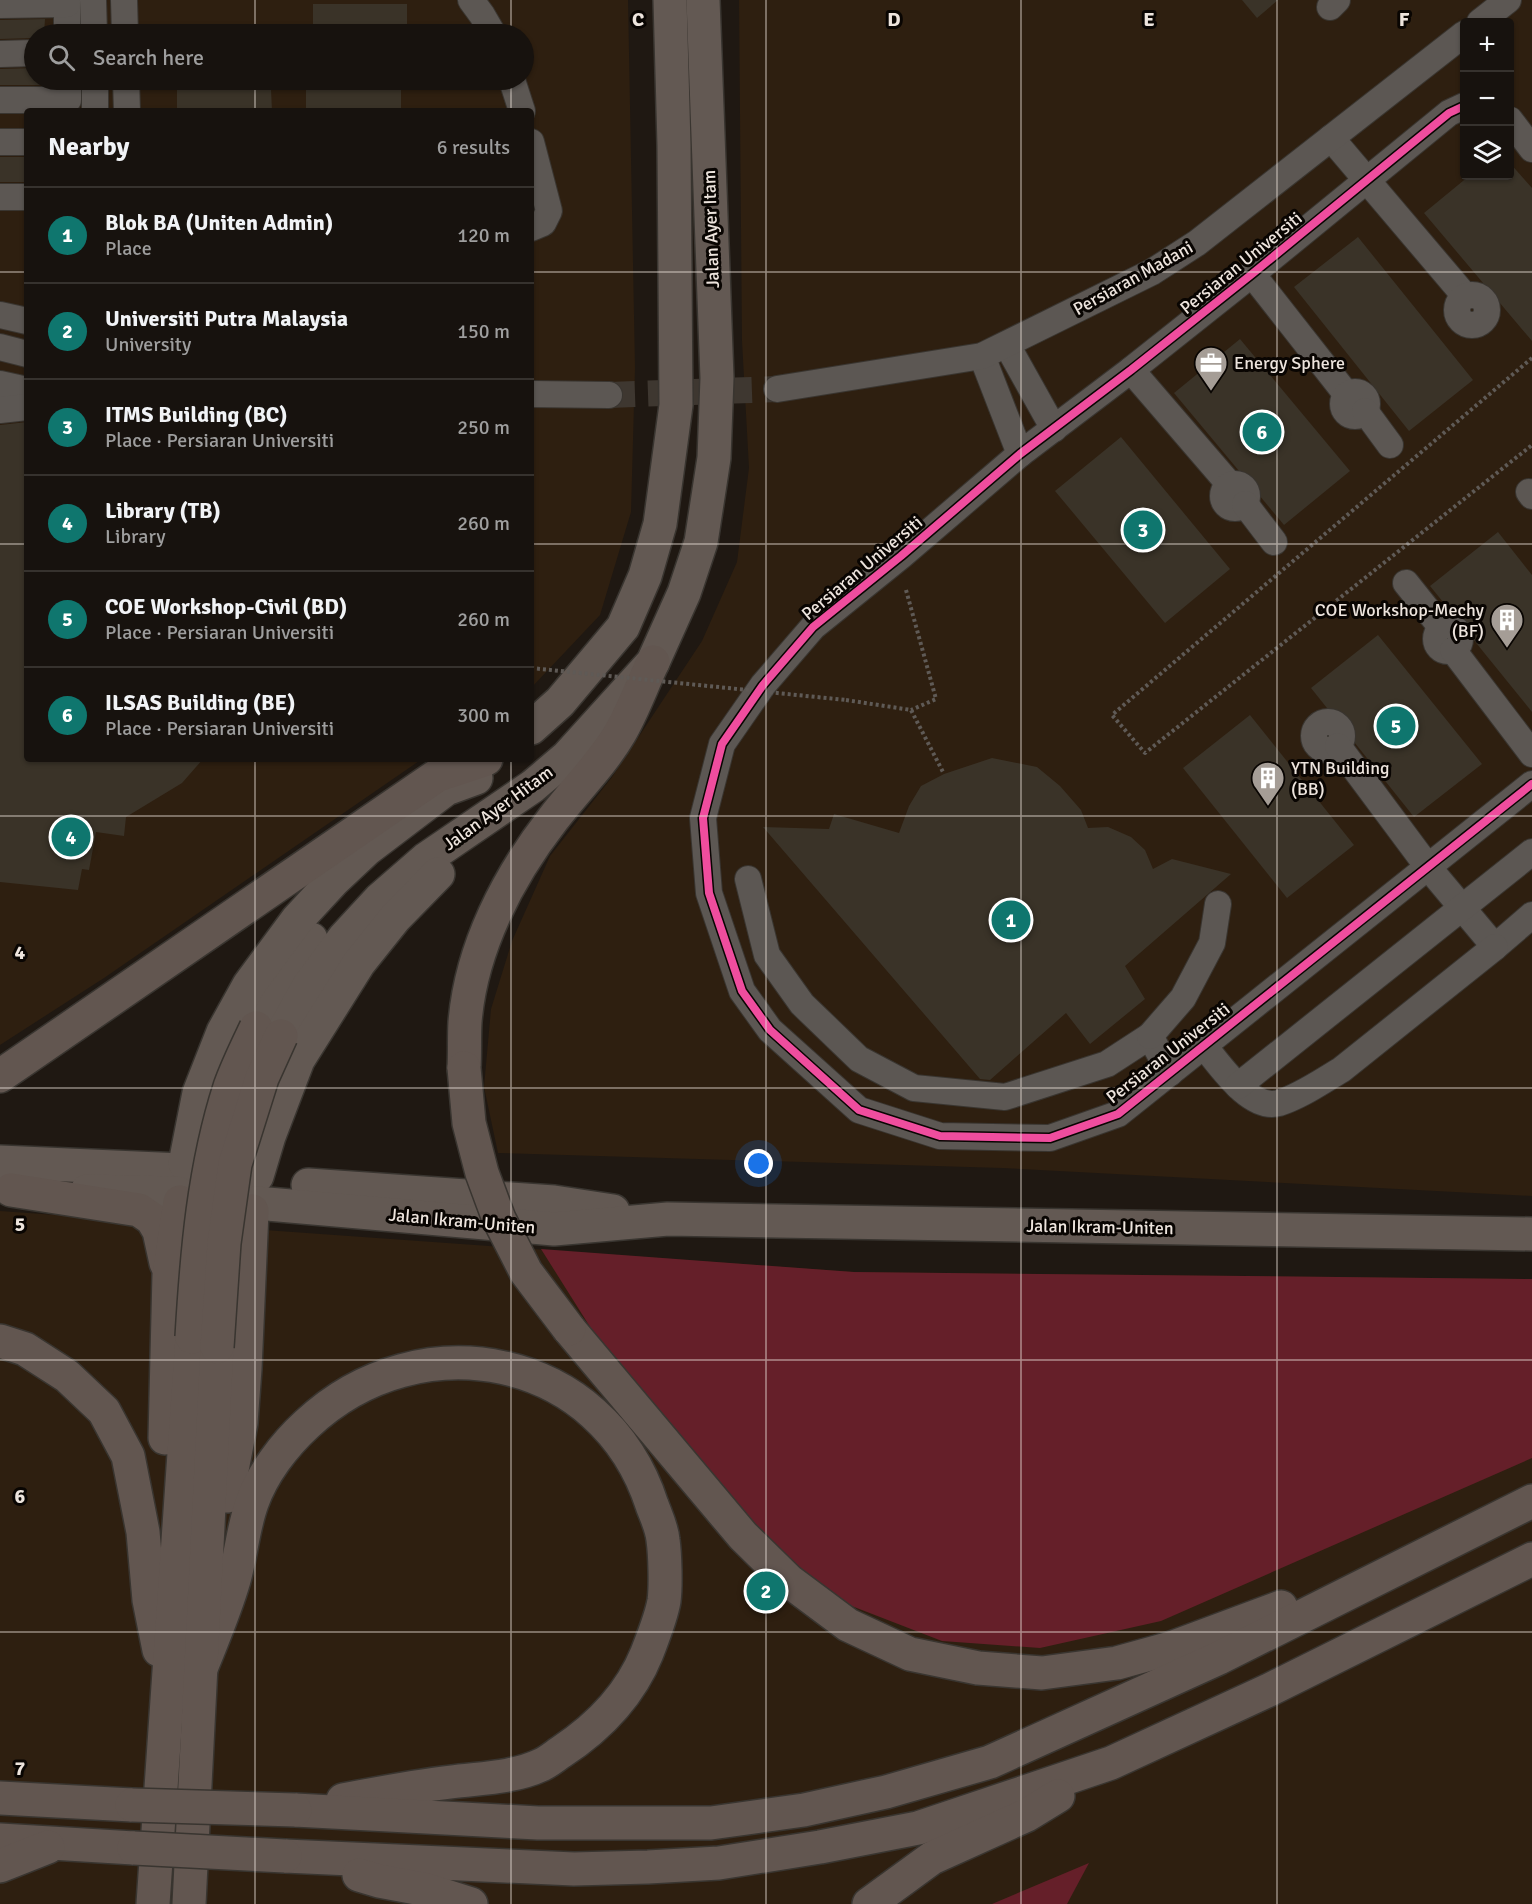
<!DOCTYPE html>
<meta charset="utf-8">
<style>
:root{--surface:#17120e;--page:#24201c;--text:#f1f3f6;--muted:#9e9e9e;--line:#36322e;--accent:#0f766e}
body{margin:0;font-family:Signika,sans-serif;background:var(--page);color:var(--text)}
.controls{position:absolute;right:18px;top:18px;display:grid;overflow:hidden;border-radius:6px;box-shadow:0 2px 4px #0004}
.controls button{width:54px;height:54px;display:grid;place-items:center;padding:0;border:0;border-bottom:2px solid var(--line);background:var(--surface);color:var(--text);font:30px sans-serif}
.you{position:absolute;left:759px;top:1164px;width:21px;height:21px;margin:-15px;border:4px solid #fff;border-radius:50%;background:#1a73e8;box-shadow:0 0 0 9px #1a73e833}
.badge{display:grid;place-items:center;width:39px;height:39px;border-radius:50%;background:var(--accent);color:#fff;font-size:20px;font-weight:700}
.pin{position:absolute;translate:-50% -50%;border:3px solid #fff;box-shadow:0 2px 6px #0006}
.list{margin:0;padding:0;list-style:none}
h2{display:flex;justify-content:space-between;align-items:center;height:78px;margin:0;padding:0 24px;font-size:26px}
h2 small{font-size:20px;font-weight:400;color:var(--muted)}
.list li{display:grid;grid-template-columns:39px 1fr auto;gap:18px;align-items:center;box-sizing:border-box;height:96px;padding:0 24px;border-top:2px solid var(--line)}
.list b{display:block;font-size:22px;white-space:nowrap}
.list p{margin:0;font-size:20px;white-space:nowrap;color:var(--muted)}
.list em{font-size:20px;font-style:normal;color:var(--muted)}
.icon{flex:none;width:33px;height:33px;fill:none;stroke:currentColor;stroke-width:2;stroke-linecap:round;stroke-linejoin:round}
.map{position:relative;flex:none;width:1532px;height:1904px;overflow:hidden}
.search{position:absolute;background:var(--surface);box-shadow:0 2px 4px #0004;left:24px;top:24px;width:510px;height:66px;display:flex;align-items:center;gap:15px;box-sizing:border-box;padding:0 21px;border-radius:33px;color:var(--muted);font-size:22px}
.panel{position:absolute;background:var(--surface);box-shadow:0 2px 4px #0004;left:24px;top:108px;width:510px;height:654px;border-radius:6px}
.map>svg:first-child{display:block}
.built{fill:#2e1f10;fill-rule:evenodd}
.forest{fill:#651f29}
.building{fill:#3a3328}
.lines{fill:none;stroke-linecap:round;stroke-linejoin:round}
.minor-tunnel{stroke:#3e3730;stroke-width:26;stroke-dasharray:26 13;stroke-linecap:butt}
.minor-casing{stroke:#393530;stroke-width:28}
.major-casing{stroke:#393530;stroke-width:36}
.highway-casing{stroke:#393530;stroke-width:36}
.path{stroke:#5f5a56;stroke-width:4;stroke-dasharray:3 3;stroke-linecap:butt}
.minor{stroke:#5c5753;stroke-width:26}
.major{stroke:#635953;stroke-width:33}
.highway{stroke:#625650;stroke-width:33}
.highway-bridge-casing{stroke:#393530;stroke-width:36;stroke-linecap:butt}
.path-bridge{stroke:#5f5a56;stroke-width:4;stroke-dasharray:3 3;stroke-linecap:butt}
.highway-bridge{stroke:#625650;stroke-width:33}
.cycleway-casing{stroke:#090502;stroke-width:11}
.cycleway{stroke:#ef4d9e;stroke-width:8}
.grid{fill:none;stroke:#ede4dd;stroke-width:1.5;stroke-opacity:0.55}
.labels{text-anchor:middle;stroke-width:6;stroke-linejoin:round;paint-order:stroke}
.street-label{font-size:18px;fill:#ede4dd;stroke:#090502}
.poi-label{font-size:18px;fill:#ede4dd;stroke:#090502;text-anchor:start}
.grid-label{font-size:20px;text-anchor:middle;font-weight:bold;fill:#ede4dd;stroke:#090502;stroke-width:6;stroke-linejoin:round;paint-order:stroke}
</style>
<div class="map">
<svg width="1532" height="1904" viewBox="0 0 1532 1904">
<rect width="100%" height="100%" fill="#1f1812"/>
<g class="built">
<path d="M 0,0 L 628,0 L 635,368 L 631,512 L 600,615 L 531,688 L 531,111 L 27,111 L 27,759 L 422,759 L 104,978 L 0,1045 ZM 34,34 L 524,34 L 524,80 L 34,80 Z"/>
<path d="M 739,0 L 1532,0 L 1532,1196 L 1002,1168 L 498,1153 L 484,1087 L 491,1009 L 512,941 L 550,856 L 612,777 L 702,641 L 737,562 L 749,468 L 742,341 ZM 1464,22 L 1510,22 L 1510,176 L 1464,176 Z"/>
<path d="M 0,1211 L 854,1272 L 1532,1279 L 1532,1904 L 0,1904 Z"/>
</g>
<g class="forest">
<path d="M 541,1249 L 854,1272 L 1532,1279 L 1532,1458 L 1161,1621 L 1040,1648 L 942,1641 L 849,1605 L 779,1555 L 690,1459 L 592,1330 Z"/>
<path d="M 1089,1863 L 1067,1904 L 992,1904 Z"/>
</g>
<g class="building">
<path d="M 1242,0 L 1278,0 L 1257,18 Z"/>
<rect x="313" y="4" width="94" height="30"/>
<path d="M 45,19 L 44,34 L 34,34 L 34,38 L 0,39 L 0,20 Z"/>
<path d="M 34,68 L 34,80 L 45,80 L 45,85 L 0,85 L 0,69 Z"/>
<rect x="306" y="86" width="95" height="25"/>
<path d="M 177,89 L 271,89 L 272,111 L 177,111 Z"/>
<rect x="0" y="157" width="27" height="25"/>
<path d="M 1509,162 L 1532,188 L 1532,341 L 1424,213 L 1469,176 L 1509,176 Z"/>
<path d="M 1358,237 L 1473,380 L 1409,431 L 1294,287 Z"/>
<path d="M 1240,339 L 1350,471 L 1284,525 L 1174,393 Z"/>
<path d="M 27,422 L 27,759 L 203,759 L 182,783 L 126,817 L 124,836 L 96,832 L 89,870 L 82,869 L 78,890 L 0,882 L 0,425 Z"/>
<path d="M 1121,437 L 1230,569 L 1165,623 L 1055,491 Z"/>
<path d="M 1498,532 L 1532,575 L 1532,712 L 1430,586 Z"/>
<path d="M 1378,635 L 1482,764 L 1414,817 L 1311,688 Z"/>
<path d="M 1250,715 L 1354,845 L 1287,898 L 1183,768 Z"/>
<path d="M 992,758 L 1037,767 L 1060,786 L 1081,810 L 1088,828 L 1108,827 L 1131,837 L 1145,850 L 1153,869 L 1172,859 L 1231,874 L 1125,966 L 1145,999 L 1090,1044 L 1066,1013 L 990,1080 L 980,1079 L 763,827 L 829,829 L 834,814 L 899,833 L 909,806 L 921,786 L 944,774 Z"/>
</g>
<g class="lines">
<path class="minor-tunnel" d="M 609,395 L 777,389"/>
<g class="minor-casing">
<g id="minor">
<path d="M 67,0 L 67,34"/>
<path d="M 93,0 L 94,34"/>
<path d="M 124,0 L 125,34"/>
<path d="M 471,0 L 482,15 L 493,34"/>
<path d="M 0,5 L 67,4"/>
<path d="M 1330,7 L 1337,0"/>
<path d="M 1480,22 L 1508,0"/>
<path d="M 0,54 L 34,53"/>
<path d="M 95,80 L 95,111"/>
<path d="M 126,80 L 127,111"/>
<path d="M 512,80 L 522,111"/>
<path d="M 0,100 L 68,100 L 68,80"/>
<path d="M 1464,106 L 1449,113 L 1252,274 L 1131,370 L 1020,454 L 901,556 L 813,627 L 763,685 L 722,744 L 703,818 L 709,893 L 742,991 L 770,1030 L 859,1110 L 940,1136 L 1050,1138 L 1118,1114 L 1532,784"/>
<path d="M 1510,120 L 1532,149"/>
<path d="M 1331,138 L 1465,296"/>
<path d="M 0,142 L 27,142"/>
<path d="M 531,142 L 549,211 L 543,223 L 531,228"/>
<path d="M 0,197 L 27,197"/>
<path d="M 1252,274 L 1347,395"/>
<circle cx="1472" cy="310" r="15"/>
<path d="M 0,315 L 27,321"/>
<path d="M 1007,345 L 1054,429"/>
<path d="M 0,347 L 27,354"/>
<path d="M 982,356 L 1020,454"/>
<path d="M 1131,370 L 1230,485"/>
<path d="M 0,384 L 27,390"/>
<path d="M 777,389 L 982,356 L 1152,272 L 1197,243 L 1464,34"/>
<circle cx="1355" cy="404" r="12"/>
<path d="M 531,394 L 609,395"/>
<path d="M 0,410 L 27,407"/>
<path d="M 1365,411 L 1390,445"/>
<circle cx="1235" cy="496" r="12"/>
<path d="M 1529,492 L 1532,496"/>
<path d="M 1245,504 L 1274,542"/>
<path d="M 1406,583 L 1441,627"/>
<circle cx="1448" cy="639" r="12"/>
<path d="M 1453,650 L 1532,754"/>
<circle cx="1328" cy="736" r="14"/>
<path d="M 1338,746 L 1428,867 L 1495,947 L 1532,915"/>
<path d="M 748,879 L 767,955 L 802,1004 L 859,1059 L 914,1088 L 1005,1097 L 1107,1064 L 1150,1036 L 1170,1073"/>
<path d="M 1150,1036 L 1183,998 L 1212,943 L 1218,904"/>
<path d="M 1204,1046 C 1220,1065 1250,1111 1279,1103 C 1301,1096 1322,1081 1341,1070 L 1495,947"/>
<path d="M 1238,1086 L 1532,852"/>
</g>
</g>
<g class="major-casing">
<g id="major">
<path d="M 531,728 L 560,702 L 623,627 L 645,576 L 660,524 L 676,405 L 674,145 L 670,0"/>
<path d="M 256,1028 L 288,971 L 311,939"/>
<path d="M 281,1036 L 308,987 L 344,938 L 380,899 L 426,859 L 533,786 L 567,757 L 653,662 L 684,593 L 701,542 L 714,458 L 717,378 L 703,0"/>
<path d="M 0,1162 L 182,1170"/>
<path d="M 185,1164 L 199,1093 L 223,1032 L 249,985 L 297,920 L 333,881 L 367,849 L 446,789 L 476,778"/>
<path d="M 257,1176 L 269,1136 L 298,1060 L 359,963 L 395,918 L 438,874"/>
<path d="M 308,1185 L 554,1202 L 613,1211"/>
<path d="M 87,1191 L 178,1193"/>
<path d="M 256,1203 L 554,1229 L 668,1219 L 1532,1234"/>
</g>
</g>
<g class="highway-casing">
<g id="highway">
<path d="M 464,1068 C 465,1053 464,1037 465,1022 C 471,948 508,877 553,819 C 575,790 602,764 620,733 C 633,711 642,685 653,662"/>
<path d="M 0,1076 L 438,775 L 486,759"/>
<path d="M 11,1190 L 139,1210 L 152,1219 L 159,1231 L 166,1263"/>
<path d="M 569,1329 L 743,1536 L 789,1581 L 848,1625 L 910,1654 L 978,1668 L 1042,1673 L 1117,1663 L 1171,1648 L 1281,1607"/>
<path d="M 0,1341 L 25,1349 L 67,1376 L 104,1411 L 128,1456 L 143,1532 L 149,1600 L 159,1650"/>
<path d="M 165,1438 L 169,1274 L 180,1202"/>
<path d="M 227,1496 L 241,1423 L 245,1369 L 252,1211"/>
<path d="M 200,1671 C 212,1641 225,1611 234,1580 C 241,1555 243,1528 252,1503 C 262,1474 284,1445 307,1424 C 420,1318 603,1353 652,1505 C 656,1516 662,1528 663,1540 C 665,1554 666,1586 664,1601 C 661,1618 653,1637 647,1653 C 630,1695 599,1727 561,1752 C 555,1756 548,1762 541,1765 C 513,1778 481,1778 451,1782 C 415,1786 379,1793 343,1800"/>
<path d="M 0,1798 L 132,1805"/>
<path d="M 295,1810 L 538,1823 L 711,1823 L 804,1810 L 886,1792 L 990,1762 L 1219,1658 L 1532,1501"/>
<path d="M 0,1840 L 134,1848"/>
<path d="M 285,1856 L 574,1869 L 648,1867 L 719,1863 L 820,1847 L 918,1828 L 1111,1763 L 1269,1690 L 1532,1559"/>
<path d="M 0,1866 L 48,1847"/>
<path d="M 359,1875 L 379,1881 L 427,1890 L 471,1904"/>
<path d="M 153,1904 L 192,1337"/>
<path d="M 189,1904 L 217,1347"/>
<path d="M 869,1904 L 932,1858 L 1027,1815 L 1058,1796"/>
</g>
</g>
<g class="path">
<path d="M 1532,358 L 1112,715 L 1145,753 L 1532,445"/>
<path d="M 906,590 L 936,699 L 911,710"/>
<path d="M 846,700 L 911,710 L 944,774"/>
</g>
<use href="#minor" class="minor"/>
<use href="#major" class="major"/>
<use href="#highway" class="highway"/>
<g class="highway-bridge-casing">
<g id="highway-bridge">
<path d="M 464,1068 L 469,1123 L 482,1173 L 499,1219 L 526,1272 L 569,1329"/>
<path d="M 192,1337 C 197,1252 204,1168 230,1087 C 237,1067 247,1047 256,1028"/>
<path d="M 217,1347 L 224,1243 L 235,1164 L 262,1078 L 281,1036"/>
<path d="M 132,1805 L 295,1810"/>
<path d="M 134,1848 L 285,1856"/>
</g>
</g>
<path class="path-bridge" d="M 531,668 L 846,700"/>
<use href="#highway-bridge" class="highway-bridge"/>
<g class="cycleway-casing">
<path id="cycleway" d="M 1464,106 L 1449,113 L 1252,274 L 1131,370 L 1020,454 L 901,556 L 813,627 L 763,685 L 722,744 L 703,818 L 709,893 L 742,991 L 770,1030 L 859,1110 L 940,1136 L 1050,1138 L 1118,1114 L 1532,784"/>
</g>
<use href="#cycleway" class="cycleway"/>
</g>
<path class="grid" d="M 255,0 L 255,34M 511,0 L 511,34M 766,0 L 766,1904M 1021,0 L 1021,1904M 1277,0 L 1277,1904M 255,80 L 255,111M 511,80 L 511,111M 0,272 L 27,272M 531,272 L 1532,272M 0,544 L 27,544M 531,544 L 1532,544M 255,759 L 255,1904M 511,759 L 511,1904M 0,816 L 1532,816M 0,1088 L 1532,1088M 0,1360 L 1532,1360M 0,1632 L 1532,1632"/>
<defs>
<g id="office-pin" transform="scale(1.725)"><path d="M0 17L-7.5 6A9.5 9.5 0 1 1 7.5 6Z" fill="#a59d96" stroke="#090502"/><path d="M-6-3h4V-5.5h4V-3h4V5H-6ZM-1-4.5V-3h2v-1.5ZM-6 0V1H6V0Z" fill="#fff"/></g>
<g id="building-pin" transform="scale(1.725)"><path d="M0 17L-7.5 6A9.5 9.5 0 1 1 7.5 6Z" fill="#a59d96" stroke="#090502"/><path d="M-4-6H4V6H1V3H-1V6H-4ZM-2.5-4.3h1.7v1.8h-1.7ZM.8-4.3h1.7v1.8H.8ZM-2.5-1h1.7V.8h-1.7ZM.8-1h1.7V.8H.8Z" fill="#fff"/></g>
</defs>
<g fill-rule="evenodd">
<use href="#office-pin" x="1211" y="363"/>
<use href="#building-pin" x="1507" y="620"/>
<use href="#building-pin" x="1268" y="778"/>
</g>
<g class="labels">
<g class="street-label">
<text transform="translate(711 229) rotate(-92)" y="6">Jalan Ayer Itam</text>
<text transform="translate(1241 263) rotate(-39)" y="6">Persiaran Universiti</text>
<text transform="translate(1133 278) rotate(-29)" y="6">Persiaran Madani</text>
<text transform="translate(862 568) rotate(-40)" y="6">Persiaran Universiti</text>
<text transform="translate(498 808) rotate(-36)" y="6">Jalan Ayer Hitam</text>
<text transform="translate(1168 1053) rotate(-38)" y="6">Persiaran Universiti</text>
<text transform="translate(462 1221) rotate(5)" y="6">Jalan Ikram-Uniten</text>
<text transform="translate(1100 1227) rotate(1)" y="6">Jalan Ikram-Uniten</text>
</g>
<g class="poi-label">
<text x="1234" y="369">Energy Sphere</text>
<text x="1484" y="616" text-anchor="end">COE Workshop-Mechy<tspan x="1484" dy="21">(BF)</tspan></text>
<text x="1291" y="774">YTN Building<tspan x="1291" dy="21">(BB)</tspan></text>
</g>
</g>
<g class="grid-label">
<text x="638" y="26">C</text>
<text x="894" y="26">D</text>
<text x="1149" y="26">E</text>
<text x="1404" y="26">F</text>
<text x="20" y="959">4</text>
<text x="20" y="1231">5</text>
<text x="20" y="1503">6</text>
<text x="20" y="1775">7</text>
</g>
</svg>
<div class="controls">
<button>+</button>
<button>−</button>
<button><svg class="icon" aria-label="layers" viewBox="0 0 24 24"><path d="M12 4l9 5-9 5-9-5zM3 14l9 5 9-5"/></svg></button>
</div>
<div class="you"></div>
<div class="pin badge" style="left:1011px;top:920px">1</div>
<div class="pin badge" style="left:766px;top:1591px">2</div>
<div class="pin badge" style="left:1143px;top:530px">3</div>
<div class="pin badge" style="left:71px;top:837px">4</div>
<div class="pin badge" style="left:1396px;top:726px">5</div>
<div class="pin badge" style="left:1262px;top:432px">6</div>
<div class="search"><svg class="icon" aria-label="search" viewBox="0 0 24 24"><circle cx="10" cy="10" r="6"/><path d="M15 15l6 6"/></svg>Search here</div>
<section class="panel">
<h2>Nearby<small>6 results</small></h2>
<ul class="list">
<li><span class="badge">1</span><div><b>Blok BA (Uniten Admin)</b><p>Place</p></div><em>120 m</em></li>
<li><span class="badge">2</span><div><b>Universiti Putra Malaysia</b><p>University</p></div><em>150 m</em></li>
<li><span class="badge">3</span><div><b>ITMS Building (BC)</b><p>Place · Persiaran Universiti</p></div><em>250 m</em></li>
<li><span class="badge">4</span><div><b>Library (TB)</b><p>Library</p></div><em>260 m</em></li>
<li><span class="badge">5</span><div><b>COE Workshop-Civil (BD)</b><p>Place · Persiaran Universiti</p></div><em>260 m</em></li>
<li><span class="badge">6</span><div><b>ILSAS Building (BE)</b><p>Place · Persiaran Universiti</p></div><em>300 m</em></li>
</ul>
</section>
</div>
